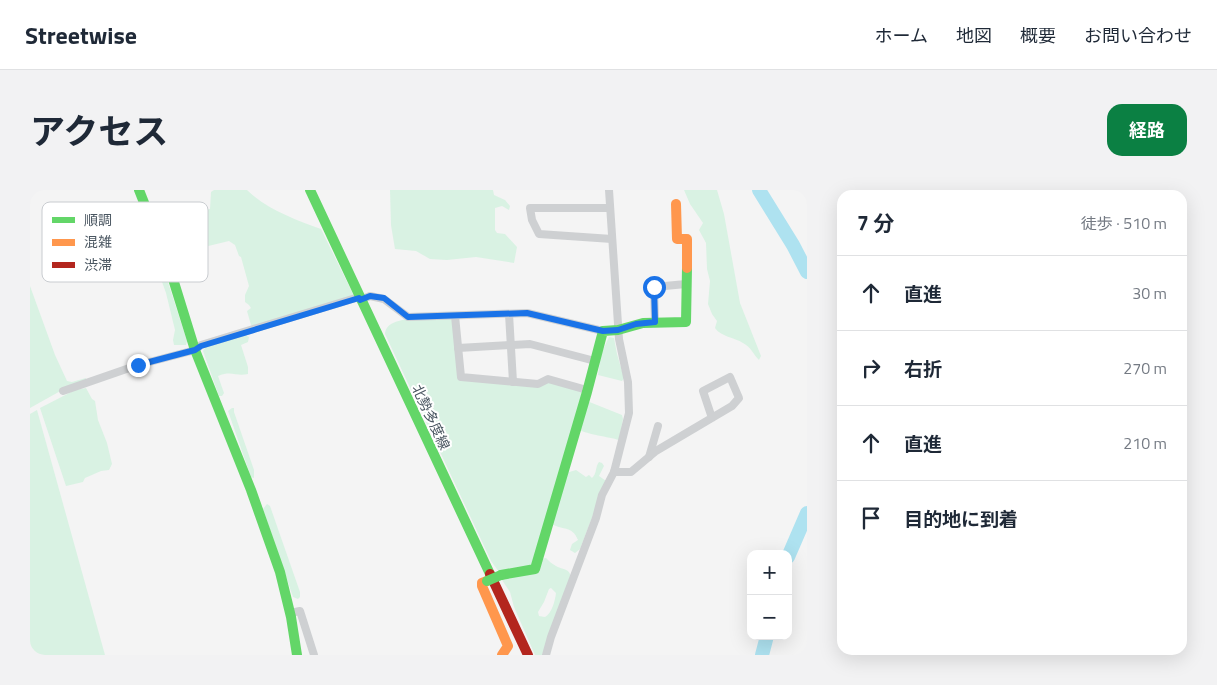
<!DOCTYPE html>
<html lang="ja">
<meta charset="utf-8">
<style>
:root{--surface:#fff;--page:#f2f2f3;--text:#1f2937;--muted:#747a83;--line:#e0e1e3;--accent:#0b8043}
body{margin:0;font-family:"Titillium Web","Noto Sans JP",sans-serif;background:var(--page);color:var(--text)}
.controls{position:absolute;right:15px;bottom:15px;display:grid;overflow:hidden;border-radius:10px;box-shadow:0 5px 20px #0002}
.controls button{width:45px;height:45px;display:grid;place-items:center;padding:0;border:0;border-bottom:1px solid var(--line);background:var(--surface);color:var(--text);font:25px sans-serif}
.stop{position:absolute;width:15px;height:15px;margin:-11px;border:4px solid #1a73e8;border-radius:50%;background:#fff}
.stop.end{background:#1a73e8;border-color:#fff;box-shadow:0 1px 5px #0008}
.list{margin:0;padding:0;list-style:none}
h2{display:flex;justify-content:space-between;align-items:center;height:65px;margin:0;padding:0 20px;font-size:21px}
h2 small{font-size:16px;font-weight:400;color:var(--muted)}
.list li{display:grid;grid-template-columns:32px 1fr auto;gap:15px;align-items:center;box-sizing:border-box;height:75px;padding:0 20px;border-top:1px solid var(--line)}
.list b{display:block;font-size:19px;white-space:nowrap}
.list em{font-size:16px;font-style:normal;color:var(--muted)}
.icon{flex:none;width:28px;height:28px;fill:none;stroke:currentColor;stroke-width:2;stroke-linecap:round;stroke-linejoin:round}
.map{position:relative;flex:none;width:777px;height:465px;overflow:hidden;border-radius:15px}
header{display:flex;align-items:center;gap:30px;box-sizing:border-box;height:70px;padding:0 25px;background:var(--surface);border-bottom:1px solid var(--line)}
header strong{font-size:24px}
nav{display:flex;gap:28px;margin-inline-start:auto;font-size:18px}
.intro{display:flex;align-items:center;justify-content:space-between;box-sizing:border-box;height:120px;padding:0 30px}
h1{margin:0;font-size:35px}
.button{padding:12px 22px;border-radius:15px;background:var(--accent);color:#fff;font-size:18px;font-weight:700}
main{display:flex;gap:30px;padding:0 30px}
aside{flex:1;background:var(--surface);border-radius:15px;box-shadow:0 5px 20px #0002}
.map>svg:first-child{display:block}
.green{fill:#d9f2e3;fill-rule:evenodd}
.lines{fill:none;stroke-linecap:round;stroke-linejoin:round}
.river{stroke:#aee2f0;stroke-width:14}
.street{stroke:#ced0d2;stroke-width:8}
.fast{stroke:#63d668;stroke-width:10}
.slow{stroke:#ff974d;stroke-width:10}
.jam{stroke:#b3261e;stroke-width:10}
.fast-bridge{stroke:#63d668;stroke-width:10}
.route{stroke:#1a73e8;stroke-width:6}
.labels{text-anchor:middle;stroke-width:4;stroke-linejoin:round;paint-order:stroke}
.street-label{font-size:14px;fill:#4a5661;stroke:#fff}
.key{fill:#fff;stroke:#c9ccd0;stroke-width:1}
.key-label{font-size:14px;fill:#4a5661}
</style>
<header>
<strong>Streetwise</strong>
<nav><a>ホーム</a><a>地図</a><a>概要</a><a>お問い合わせ</a></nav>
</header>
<div class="intro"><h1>アクセス</h1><a class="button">経路</a></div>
<main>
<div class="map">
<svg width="777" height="465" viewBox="0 0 777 465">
<rect width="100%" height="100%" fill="#f4f4f4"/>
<g class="green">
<path d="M 184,0 L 217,0 C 236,19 266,30 291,39 L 324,106 L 225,136 L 221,135 L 217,121 L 221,118 L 219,115 L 215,112 L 215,105 L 219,96 L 211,67 L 209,66 L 205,55 L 199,51 L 170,58 C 163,53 160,36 160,27 L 165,22 L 180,19 L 181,2 Z"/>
<path d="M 360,0 L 463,0 L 464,5 L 475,10 L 480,16 L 479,20 L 472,16 L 465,18 L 465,40 L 467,43 L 475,44 L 487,57 L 484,73 L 446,67 L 417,70 L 400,69 L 386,61 L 365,59 L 361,35 Z"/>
<path d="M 654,0 L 687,0 L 694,24 L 710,113 L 731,166 L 729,170 C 723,164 721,157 713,153 C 704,147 691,147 685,138 L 687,131 L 682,124 L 678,114 L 680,91 L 677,79 L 676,53 L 669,40 L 673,33 L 660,14 Z"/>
<path d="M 110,33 L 117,33 L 134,80 L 157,151 L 156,155 L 144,155 L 143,150 L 145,140 L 136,103 L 127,78 L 122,74 L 107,41 L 106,37 Z"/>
<path d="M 0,96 L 25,165 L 37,191 L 42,192 L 56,188 L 56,191 L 34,199 L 0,218 Z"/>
<path d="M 377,129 L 420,129 L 423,131 L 429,189 L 520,192 L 555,202 L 504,375 L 469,382 L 461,371 L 355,144 C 356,133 367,131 377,129 Z"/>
<path d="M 215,145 L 219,147 L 218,152 L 211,155 L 218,177 L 218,184 C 206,187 202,180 188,186 L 194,203 L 192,206 L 189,206 L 173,161 L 176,156 Z"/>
<path d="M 579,147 L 584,148 L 587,164 L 594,188 L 592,191 L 568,185 L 571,164 Z"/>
<path d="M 56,198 L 62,209 L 65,211 L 68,230 L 77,253 L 82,274 L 79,280 L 71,281 L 55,288 L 53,292 L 36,296 L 10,218 L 45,200 Z"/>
<path d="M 557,211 L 592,225 L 593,229 L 589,250 C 579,247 556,244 550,240 Z"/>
<path d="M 202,218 L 204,218 L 204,222 L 224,280 L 224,288 L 221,287 L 198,221 Z"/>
<path d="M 7,220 L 75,465 L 0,465 L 0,224 Z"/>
<path d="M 569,272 L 572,273 L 574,276 L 569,286 L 576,291 L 550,359 L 545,363 L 540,360 L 542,354 L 548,350 C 542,335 533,341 522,334 L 536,283 L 546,280 L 556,287 L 559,285 L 562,288 C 567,284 565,277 569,272 Z"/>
<path d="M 237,314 L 240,316 L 270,402 L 270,407 L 268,409 L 263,407 L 233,319 Z"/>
<path d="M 516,368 C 519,371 522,374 526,376 C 533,380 540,378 541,388 L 512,465 L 505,465 L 484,417 L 480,402 L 472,390 L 473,387 L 501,382 L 511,369 ZM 521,398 L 526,403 C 525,411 522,423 515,427 L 509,426 L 508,422 L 514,412 L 519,399 Z"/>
</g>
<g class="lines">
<g class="river">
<path d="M 729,0 L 763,55 L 777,82"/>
<path d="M 758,367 L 777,323"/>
<path d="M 732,465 L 737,446"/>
</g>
<g class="street">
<path d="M 580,18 L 500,18 L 502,30 L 509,44 L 582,49"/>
<path d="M 330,110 L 340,106 L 354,109 L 378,127 L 497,123 L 573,141"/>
<path d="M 479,124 L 483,192"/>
<path d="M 425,126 L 431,187 L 508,194 L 518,189 L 557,200"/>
<path d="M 625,132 L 624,97 L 656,94"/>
<path d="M 428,158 L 500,154 L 565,171"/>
<path d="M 33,201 L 108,175 L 165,160 L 171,155 L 329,107"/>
<path d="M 619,267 L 628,236"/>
<path d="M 584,282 L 601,282 L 626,261 L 702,216 L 709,208 L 700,187 L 673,201 L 682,228"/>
<path d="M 260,423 L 270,421 L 284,465"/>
<path d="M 516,465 L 521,447 L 566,328 L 572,305 L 584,282 L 599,223 L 598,192 L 589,149 L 579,0"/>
</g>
<g class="fast">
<path d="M 109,0 L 139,76 L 165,160 L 221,300 L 250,382 L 261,427 L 267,465"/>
<path d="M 280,0 L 460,384"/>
<path d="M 471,385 L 505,379 L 557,202 L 573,141 L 588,140 L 613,133 L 656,132 L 657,78"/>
</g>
<g class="slow">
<path d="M 646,14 L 647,49 L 657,49 L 657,78"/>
<path d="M 457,391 L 452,393 L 452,396 L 478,456 L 472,465"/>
</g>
<path class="jam" d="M 460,384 L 498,465"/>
<path class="fast-bridge" d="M 457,391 L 471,385"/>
</g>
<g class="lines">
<path class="route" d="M 108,175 L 165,160 L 171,156 L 329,108 L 330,110 L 340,106 L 354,108 L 378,127 L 497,123 L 573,141 L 588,140 L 606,134 L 625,132 L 624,97"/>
</g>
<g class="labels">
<g class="street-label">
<text transform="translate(401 227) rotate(65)" y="5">北勢多度線</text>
</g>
</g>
<rect x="12" y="12" width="166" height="80" rx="8" class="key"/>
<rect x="22" y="27" width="23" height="6" fill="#63d668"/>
<rect x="22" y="49" width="23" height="7" fill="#ff974d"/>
<rect x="22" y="72" width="23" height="6" fill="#b3261e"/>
<g class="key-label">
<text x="54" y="35">順調</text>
<text x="54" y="57">混雑</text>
<text x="54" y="80">渋滞</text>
</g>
</svg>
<div class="controls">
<button>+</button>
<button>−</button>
</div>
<div class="stop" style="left:624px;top:97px"></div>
<div class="stop end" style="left:108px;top:175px"></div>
</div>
<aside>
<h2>7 分<small>徒歩 · 510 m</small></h2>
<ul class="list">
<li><svg class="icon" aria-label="ahead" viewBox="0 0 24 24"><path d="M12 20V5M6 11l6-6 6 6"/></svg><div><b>直進</b></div><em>30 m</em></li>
<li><svg class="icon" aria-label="right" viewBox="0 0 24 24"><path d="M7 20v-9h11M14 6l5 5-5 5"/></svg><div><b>右折</b></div><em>270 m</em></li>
<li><svg class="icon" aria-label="ahead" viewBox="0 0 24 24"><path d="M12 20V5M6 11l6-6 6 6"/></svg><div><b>直進</b></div><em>210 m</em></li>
<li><svg class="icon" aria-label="arrive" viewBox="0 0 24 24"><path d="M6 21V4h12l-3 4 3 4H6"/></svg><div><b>目的地に到着</b></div></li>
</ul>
</aside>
</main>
